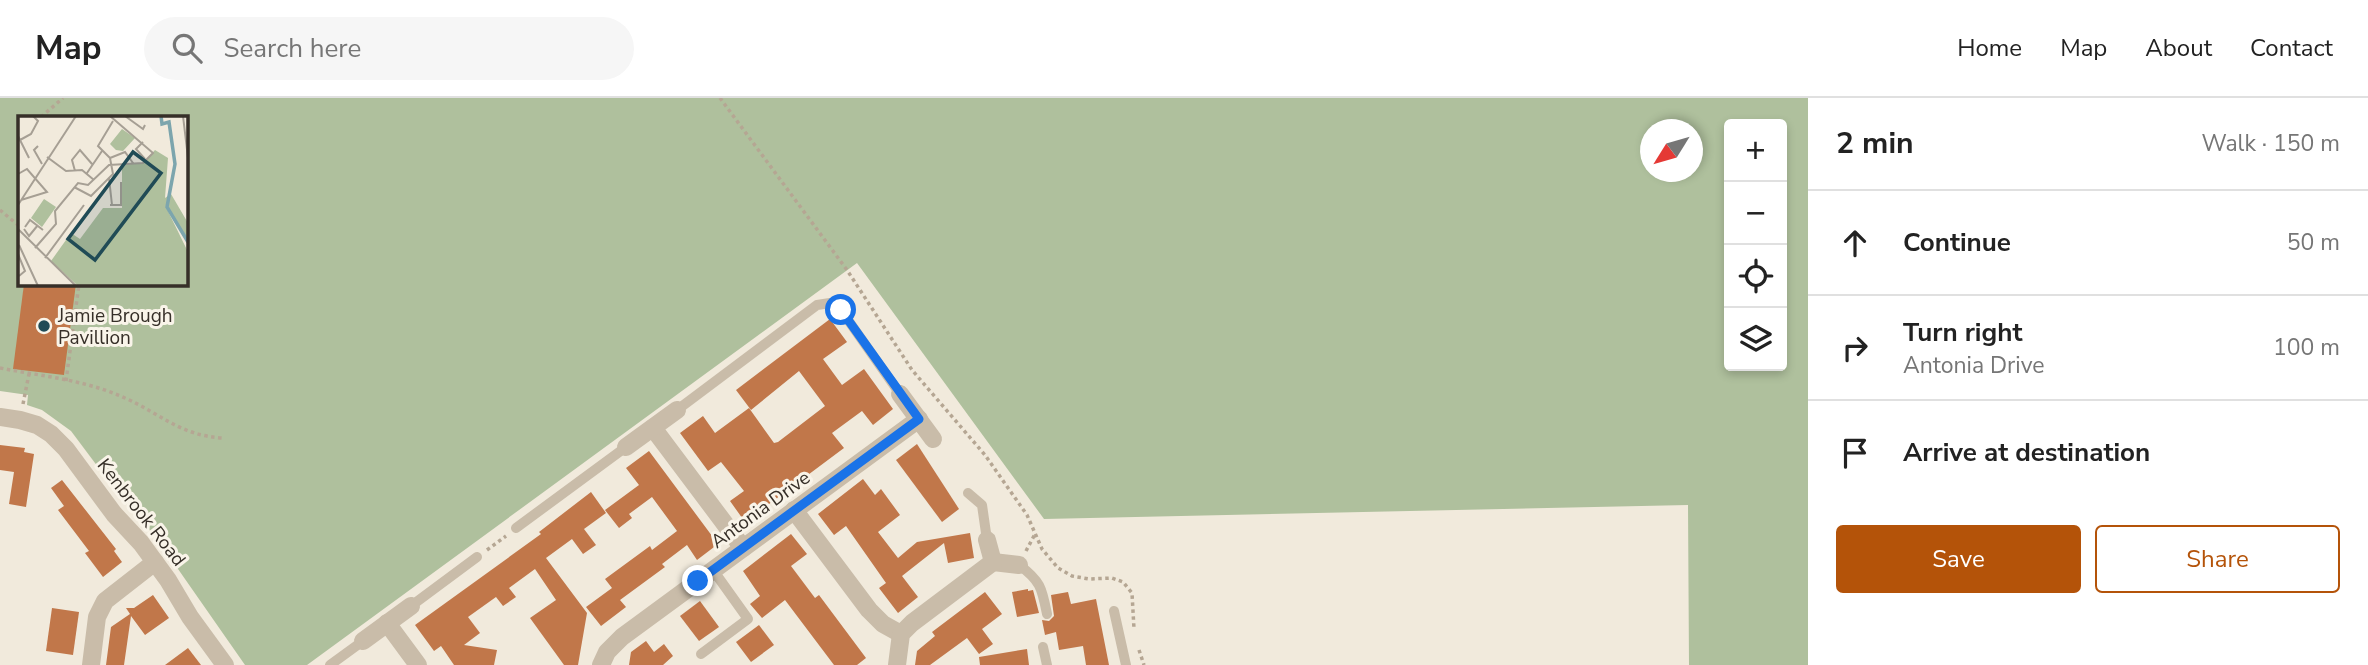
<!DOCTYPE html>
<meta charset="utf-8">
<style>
:root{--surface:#fff;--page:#f6f6f6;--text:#222;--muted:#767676;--line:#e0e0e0;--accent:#b45309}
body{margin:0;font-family:"Nunito Sans",sans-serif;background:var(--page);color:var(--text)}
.controls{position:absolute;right:21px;top:21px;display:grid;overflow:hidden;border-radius:7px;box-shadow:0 4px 10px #0003}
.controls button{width:63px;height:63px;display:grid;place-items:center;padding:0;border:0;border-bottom:2px solid var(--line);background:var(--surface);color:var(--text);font:35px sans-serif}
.compass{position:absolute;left:1640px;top:21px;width:63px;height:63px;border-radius:50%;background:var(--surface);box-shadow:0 4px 10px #0003;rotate:233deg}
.stop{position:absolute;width:21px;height:21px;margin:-16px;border:5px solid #1a73e8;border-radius:50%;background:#fff}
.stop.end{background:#1a73e8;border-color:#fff;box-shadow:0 2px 7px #0008}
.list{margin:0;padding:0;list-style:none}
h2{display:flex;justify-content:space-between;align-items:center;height:91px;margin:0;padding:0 28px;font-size:30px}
h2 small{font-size:23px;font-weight:400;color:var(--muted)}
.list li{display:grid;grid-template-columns:46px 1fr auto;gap:21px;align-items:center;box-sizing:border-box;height:105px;padding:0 28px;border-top:2px solid var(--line)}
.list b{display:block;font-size:26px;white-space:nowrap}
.list p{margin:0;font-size:23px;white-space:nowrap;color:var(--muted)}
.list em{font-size:23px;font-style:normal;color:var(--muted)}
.actions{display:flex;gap:14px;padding:21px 28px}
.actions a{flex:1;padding:16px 0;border:2px solid var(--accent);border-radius:7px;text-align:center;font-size:24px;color:var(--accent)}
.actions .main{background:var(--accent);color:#fff}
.icon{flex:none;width:38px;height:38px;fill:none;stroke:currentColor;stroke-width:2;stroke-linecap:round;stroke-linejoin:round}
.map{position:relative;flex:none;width:1808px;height:567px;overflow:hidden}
header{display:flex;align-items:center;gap:42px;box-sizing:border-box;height:98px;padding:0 35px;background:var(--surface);border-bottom:2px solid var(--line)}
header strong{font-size:33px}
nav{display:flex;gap:38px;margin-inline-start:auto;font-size:24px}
.search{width:490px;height:63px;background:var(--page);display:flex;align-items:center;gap:18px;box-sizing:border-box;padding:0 24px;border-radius:38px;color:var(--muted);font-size:26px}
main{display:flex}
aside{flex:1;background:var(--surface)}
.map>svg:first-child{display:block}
.green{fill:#afc09d;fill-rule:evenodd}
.building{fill:#c1774a}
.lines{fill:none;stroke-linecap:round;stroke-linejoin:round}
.path{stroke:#b5a693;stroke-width:3.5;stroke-dasharray:3.5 3.5;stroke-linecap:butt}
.service{stroke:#c9bca9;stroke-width:10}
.minor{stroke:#c9bca9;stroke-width:18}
.route{stroke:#1a73e8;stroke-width:9}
.poi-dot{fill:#204b56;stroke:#f9f4e9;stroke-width:2.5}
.labels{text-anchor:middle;stroke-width:6;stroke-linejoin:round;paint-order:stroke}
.poi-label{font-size:19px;fill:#362f28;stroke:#f9f4e9;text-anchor:start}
.street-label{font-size:19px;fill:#362f28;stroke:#f9f4e9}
.inset-river{fill:none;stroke:#7ca5ad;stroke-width:3.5}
.inset-road{fill:none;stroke:#a69f94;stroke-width:2}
.view{fill:#204b56;fill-opacity:0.15;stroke:#204b56;stroke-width:3.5}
.inset-edge{fill:none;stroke:#362f28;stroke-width:3.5}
</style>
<header>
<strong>Map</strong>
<div class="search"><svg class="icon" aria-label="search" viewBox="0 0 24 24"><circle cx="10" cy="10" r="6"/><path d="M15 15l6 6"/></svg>Search here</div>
<nav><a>Home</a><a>Map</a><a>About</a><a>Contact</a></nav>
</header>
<main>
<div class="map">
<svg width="1808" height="567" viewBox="0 0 1808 567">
<rect width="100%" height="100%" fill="#f1eadc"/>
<path class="green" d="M 0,0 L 1808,0 L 1808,567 L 1689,567 L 1688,407 L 1044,421 L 857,165 L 307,567 L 245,567 L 155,438 L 122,401 L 71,333 L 42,312 L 27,307 L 28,297 L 0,293 ZM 19,19 L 186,19 L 186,186 L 19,186 ZM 1729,26 L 1782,26 L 1782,268 L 1729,268 ZM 1650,32 L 1692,32 L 1692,74 L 1650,74 Z"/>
<g class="building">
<path d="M 24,186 L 76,186 L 64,277 L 13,271 Z"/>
<path d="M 830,221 L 847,244 L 823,261 L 842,287 L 864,271 L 893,311 L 873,327 L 862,313 L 832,335 L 844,350 L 745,424 L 730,403 L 744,393 L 721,364 L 708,373 L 680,335 L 703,318 L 715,335 L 749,310 L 774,345 L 778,344 L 825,308 L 799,273 L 751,312 L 736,292 Z"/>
<path d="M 917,346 L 959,411 L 942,424 L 896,362 Z"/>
<path d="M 0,347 L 25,350 L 24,354 L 34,356 L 26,409 L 9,406 L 14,374 L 0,372 Z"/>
<path d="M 649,353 L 718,446 L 697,462 L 687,447 L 662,466 L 665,469 L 620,502 L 626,509 L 601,528 L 586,509 L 612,490 L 605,481 L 650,448 L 652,452 L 677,433 L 652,399 L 629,416 L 632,420 L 619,430 L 605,412 L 639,387 L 626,370 Z"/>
<path d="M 863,381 L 875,397 L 881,391 L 900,417 L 878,434 L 898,460 L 917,444 L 970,435 L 974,460 L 948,465 L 944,445 L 902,478 L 918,499 L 898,515 L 879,490 L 886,485 L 846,428 L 834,437 L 818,416 Z"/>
<path d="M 62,382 L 116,451 L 114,453 L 122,464 L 103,479 L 85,455 L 89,453 L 58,412 L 64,408 L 51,390 Z"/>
<path d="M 591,394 L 606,415 L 584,431 L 596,447 L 583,456 L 572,441 L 546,460 L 587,515 L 578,567 L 564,567 L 530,520 L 556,502 L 535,471 L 509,490 L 516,499 L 503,508 L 496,499 L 468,519 L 480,535 L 464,547 L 497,552 L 494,567 L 454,567 L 441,548 L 434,553 L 415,527 L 541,436 L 539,434 Z"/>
<path d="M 791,436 L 807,456 L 791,468 L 815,500 L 819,497 L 866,560 L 857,567 L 834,567 L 785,502 L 762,520 L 750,506 L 760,498 L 743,473 Z"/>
<path d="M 1028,491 L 1028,493 L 1033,492 L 1039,515 L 1017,519 L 1012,494 Z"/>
<path d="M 985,494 L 1002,516 L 982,531 L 993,546 L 979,556 L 967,540 L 930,567 L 915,567 L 917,553 L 935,538 L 932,534 Z"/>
<path d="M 1068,494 L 1071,506 L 1096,501 L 1109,567 L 1086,567 L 1083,548 L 1059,552 L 1056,534 L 1045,537 L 1042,522 L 1049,523 L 1054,518 L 1051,497 Z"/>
<path d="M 153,497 L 169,520 L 145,537 L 131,518 L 124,567 L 106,567 L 111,529 L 130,516 L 126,510 L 134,510 Z"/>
<path d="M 700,503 L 719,529 L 699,543 L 680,518 Z"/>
<path d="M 52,510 L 79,514 L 73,557 L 46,553 Z"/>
<path d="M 759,527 L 774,547 L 751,564 L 736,544 Z"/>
<path d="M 646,543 L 654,554 L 664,546 L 673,558 L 663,567 L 629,567 L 631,554 Z"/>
<path d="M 188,550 L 201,567 L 165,567 Z"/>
<path d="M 1027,551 L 1029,567 L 980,567 L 979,559 Z"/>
</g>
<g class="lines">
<g class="path">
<path d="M 720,0 L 847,172 L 912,272 L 985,357 L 1027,417 L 1042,451 L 1058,470 L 1072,478 L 1089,481 L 1112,480 L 1123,484 L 1132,495 L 1134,531"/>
<path d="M 41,19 L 63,0"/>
<path d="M 0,112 L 19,128"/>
<path d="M 0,270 C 41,278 86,282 125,300 C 161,316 181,338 223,340"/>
<path d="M 66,283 L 79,186"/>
<path d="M 23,306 L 29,276"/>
<path d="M 487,452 L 506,438"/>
<path d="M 1026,453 L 1035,436"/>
<path d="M 1139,552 L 1144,567"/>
</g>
<g class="service">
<path d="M 677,312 L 817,207 L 830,205 L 841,212 L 900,296"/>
<path d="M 968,395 L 982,407 L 987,442"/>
<path d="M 516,430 L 626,349"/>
<path d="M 1019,467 C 1041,483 1042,491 1047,516"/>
<path d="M 411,508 L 477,459"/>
<path d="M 1114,513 L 1126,567"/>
<path d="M 1043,549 L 1047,567"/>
<path d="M 701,556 L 748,521 L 713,472"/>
<path d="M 330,567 L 363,543"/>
</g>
<g class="minor">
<path d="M 900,296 L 933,341"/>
<path d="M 0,319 L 20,322 L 37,327 L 51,336 L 66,351 L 114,416 L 141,445 L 168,482 L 190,519 L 225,567"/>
<path d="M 653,330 L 743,450"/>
<path d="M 626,349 L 677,312"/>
<path d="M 794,412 L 869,512 L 883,526 L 901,536"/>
<path d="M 993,464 L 1019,467"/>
<path d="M 387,525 L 418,567"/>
<path d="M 363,543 L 411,508"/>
<path d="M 91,567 L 97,519 L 105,503 L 155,464"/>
<path d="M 601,567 L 607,554 L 622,539 L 919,321"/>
<path d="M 897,567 L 901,536 L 912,525 L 993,464 L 987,442"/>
</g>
</g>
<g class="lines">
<path class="route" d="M 698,483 L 919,321 L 841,212"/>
</g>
<circle class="poi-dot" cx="44" cy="228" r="7"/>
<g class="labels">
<g class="poi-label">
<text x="58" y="224">Jamie Brough<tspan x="58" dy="22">Pavillion</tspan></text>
</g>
<g class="street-label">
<text transform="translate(760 411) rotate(-36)" y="7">Antonia Drive</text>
<text transform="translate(142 414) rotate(52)" y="7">Kenbrook Road</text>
</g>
</g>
<g transform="translate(18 18)">
<rect width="170" height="170" fill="#f1eadc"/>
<path d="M 104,13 L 117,22 L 105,35 L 98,34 L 92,28 ZM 137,34 L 150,42 L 147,82 L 153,78 L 170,107 L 170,126 L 147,89 L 170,136 L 170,170 L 60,170 L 33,145 L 53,117 L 62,123 L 85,92 L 104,92 L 104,48 L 124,48 ZM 26,83 L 38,91 L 24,111 L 13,102 Z" fill="#afc09d"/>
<path class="inset-river" d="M 143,0 L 144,8 L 151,6 L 157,48 L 149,91 L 170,126"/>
<path class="inset-road" d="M 107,0 L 125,13 L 127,9M 165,0 L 170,42M 0,20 L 11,42M 2,24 L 13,18 L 20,5 L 15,0M 125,26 L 118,33 L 127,43M 20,30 L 16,34 L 24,48M 29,41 L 48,55 L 64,54 L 76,64M 92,42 L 107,36 L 115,47M 57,55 L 54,44 L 62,34 L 74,48M 69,57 L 84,35M 0,58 L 9,53 L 29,76 L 3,84M 91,62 L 94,89M 56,71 L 73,80 L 95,58 L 92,42 L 80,30 L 95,5M 0,89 L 58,0M 92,89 L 103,89 L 103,66M 7,111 L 12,104 L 25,114M 0,113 L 58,170M 6,113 L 11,120 L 20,109M 1,129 L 20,170M 17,132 L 38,108 L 37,95 L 60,67 L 70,69 L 91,49 L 125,47 L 135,37 L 92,0M 0,138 L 7,155 L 1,160M 27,142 L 66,89"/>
<path class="view" d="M 115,36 L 143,57 L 77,144 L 50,123 Z"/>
<rect width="170" height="170" class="inset-edge"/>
</g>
</svg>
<div class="controls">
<button>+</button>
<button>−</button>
<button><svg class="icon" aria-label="locate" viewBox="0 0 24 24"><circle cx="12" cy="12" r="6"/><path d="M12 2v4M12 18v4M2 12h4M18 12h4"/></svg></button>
<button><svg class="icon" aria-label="layers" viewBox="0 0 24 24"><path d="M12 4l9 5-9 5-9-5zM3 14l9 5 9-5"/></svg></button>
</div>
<svg class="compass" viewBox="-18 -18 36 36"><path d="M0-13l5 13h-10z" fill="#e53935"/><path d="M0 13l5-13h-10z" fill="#767676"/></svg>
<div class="stop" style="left:841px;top:212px"></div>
<div class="stop end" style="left:698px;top:483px"></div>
</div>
<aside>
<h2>2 min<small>Walk · 150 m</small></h2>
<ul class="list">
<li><svg class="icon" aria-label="ahead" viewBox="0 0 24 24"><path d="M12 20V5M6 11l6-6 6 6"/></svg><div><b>Continue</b></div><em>50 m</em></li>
<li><svg class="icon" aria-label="right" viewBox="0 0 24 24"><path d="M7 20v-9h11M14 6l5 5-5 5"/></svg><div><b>Turn right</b><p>Antonia Drive</p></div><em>100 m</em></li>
<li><svg class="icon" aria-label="arrive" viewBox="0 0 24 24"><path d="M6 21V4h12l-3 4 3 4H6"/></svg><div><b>Arrive at destination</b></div></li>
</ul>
<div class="actions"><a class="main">Save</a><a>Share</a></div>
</aside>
</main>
